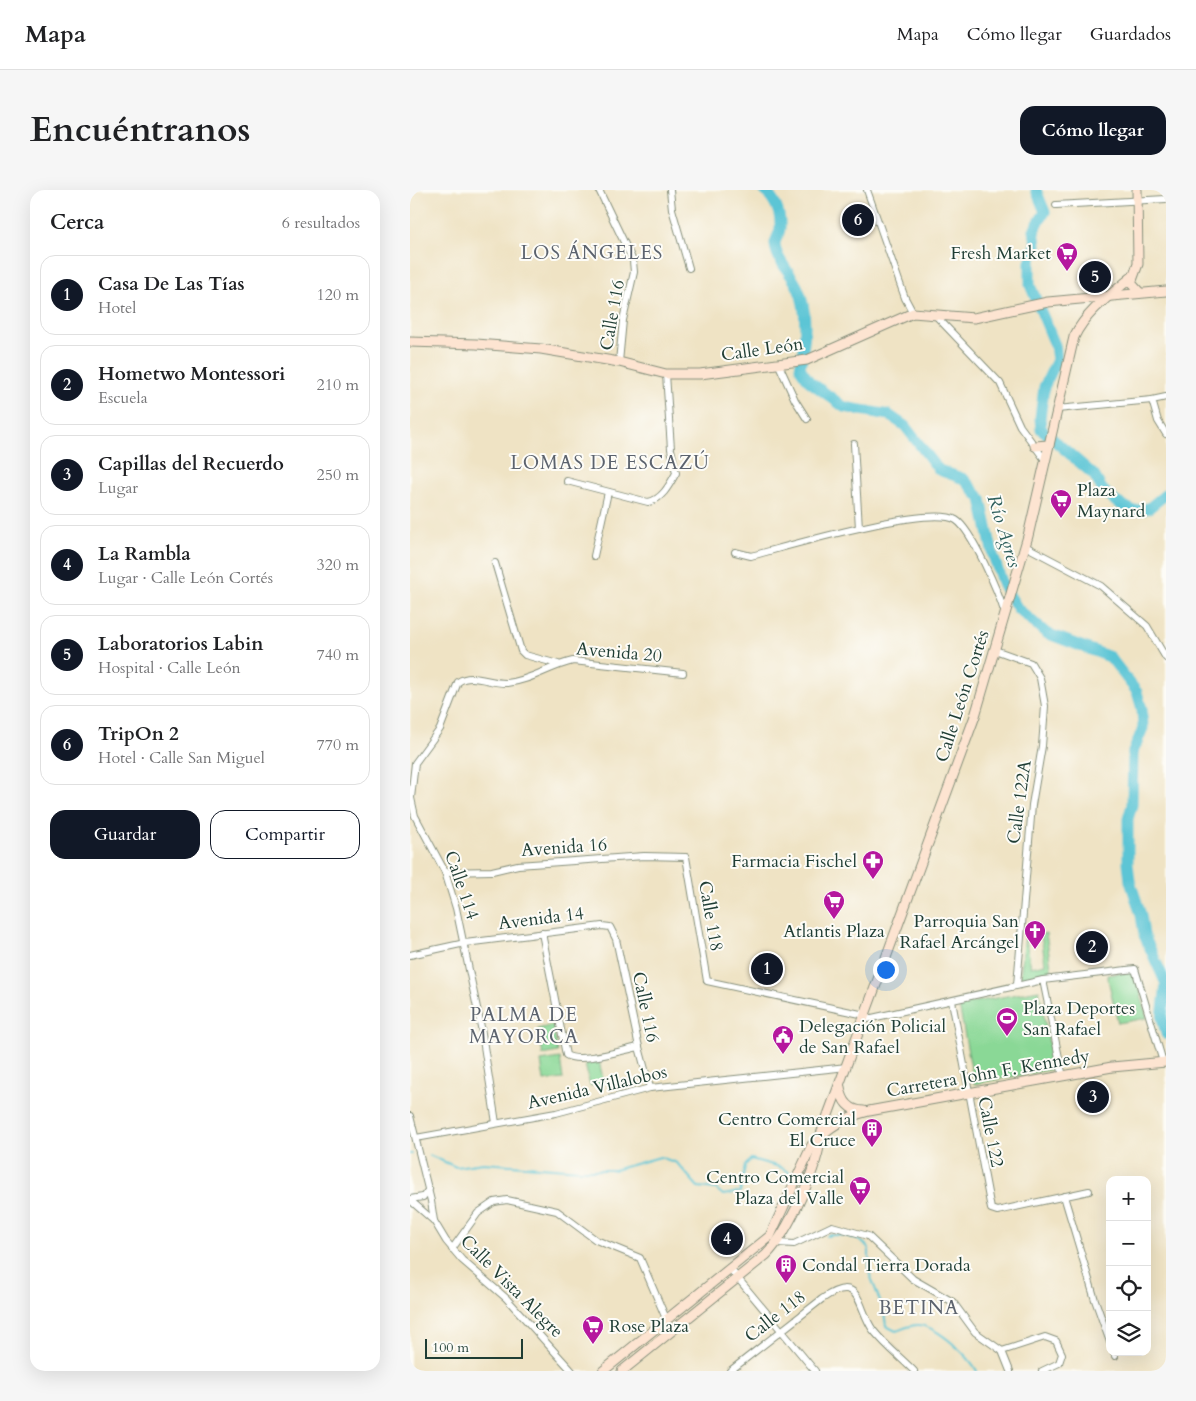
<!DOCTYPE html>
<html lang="es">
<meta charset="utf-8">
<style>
:root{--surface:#fff;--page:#f6f6f6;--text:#202124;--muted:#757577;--line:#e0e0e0;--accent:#111827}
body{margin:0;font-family:Cardo,serif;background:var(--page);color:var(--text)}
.controls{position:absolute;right:15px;bottom:15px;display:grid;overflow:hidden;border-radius:10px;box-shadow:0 5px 20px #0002}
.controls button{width:45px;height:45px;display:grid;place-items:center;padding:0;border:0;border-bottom:1px solid var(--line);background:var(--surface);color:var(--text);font:25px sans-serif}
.scale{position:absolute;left:15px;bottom:12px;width:98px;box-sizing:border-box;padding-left:5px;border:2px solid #1f3d34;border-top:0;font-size:14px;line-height:18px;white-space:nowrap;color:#1f3d34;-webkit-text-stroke:4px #fdfcf7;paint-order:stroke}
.you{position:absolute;left:475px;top:779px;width:18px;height:18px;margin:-12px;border:4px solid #fff;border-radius:50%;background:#1a73e8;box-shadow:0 0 0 8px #1a73e833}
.badge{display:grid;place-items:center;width:32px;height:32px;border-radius:50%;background:var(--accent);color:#fff;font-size:16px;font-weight:700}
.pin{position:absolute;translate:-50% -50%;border:2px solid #fff;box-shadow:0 1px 5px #0006}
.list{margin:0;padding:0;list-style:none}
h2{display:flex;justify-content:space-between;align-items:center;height:65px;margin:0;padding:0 20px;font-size:21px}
h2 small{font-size:16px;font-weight:400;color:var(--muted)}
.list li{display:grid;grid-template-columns:32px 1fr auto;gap:15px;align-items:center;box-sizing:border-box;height:80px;margin:0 10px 10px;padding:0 10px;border:1px solid var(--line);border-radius:15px}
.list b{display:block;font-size:19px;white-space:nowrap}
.list p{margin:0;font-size:16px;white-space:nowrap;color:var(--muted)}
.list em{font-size:16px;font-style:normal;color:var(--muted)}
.actions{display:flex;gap:10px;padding:15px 20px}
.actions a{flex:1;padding:11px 0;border:1px solid var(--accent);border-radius:15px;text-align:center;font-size:18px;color:var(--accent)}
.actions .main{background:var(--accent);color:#fff}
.icon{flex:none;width:28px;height:28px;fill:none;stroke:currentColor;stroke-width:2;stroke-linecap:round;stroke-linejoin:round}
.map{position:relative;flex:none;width:756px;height:1181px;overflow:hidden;border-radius:15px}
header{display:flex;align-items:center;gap:30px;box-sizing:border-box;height:70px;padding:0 25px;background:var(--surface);border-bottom:1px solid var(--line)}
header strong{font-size:24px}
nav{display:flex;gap:28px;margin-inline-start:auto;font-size:18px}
.intro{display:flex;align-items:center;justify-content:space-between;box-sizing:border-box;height:120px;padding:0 30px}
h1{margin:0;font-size:35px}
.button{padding:12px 22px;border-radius:15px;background:var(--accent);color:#fff;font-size:18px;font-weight:700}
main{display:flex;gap:30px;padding:0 30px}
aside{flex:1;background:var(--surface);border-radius:15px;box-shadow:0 5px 20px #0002}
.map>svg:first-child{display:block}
.green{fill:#8ad896;stroke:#548a65}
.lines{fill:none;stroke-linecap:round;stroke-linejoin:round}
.stream{stroke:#5bc5d5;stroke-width:2}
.river{stroke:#5bc5d5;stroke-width:11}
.street-casing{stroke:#87907c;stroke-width:8}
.secondary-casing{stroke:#87907c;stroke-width:11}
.street{stroke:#fff;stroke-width:6}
.secondary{stroke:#fde4d1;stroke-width:9}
.labels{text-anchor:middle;stroke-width:4;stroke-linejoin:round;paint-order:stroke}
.poi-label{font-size:18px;fill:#1f3d34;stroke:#fdfcf7;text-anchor:end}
.street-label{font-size:18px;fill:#1f3d34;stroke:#fdfcf7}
.neighbourhood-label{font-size:19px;letter-spacing:1px;fill:#5c636e;stroke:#fdfcf7}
.water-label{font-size:19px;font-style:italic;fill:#2e5f5c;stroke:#fdfcf7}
</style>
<header>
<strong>Mapa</strong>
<nav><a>Mapa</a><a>Cómo llegar</a><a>Guardados</a></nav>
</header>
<div class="intro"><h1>Encuéntranos</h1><a class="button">Cómo llegar</a></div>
<main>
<aside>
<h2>Cerca<small>6 resultados</small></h2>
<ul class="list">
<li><span class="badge">1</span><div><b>Casa De Las Tías</b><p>Hotel</p></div><em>120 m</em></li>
<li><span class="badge">2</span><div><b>Hometwo Montessori</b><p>Escuela</p></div><em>210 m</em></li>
<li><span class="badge">3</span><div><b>Capillas del Recuerdo</b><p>Lugar</p></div><em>250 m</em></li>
<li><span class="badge">4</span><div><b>La Rambla</b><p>Lugar · Calle León Cortés</p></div><em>320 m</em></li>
<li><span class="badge">5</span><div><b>Laboratorios Labin</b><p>Hospital · Calle León</p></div><em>740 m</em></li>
<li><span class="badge">6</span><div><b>TripOn 2</b><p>Hotel · Calle San Miguel</p></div><em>770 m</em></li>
</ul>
<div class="actions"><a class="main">Guardar</a><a>Compartir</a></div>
</aside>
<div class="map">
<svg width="756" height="1181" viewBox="0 0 756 1181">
<rect width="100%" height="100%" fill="#fdfcf7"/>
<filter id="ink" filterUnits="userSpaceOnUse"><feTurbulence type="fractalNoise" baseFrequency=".02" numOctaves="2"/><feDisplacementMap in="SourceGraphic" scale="10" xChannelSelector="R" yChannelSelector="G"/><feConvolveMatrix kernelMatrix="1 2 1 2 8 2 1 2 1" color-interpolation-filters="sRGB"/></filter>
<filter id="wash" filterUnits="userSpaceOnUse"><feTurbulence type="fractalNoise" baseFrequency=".0096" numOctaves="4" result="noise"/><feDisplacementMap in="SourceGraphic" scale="20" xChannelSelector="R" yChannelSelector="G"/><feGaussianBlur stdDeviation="1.12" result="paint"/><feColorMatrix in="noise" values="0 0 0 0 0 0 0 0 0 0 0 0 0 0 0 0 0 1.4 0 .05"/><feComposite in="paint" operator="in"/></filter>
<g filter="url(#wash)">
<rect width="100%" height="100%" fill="#efe3c4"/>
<g class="green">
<path d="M 636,743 L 642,784 L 610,789 L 615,745 L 621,777 L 635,774 L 631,744 Z"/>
<path d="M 725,781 L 737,828 L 708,833 L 697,785 Z"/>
<path d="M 629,800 L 644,879 L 564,894 L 549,815 Z"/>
<path d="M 143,835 L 148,862 L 133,865 L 128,839 Z"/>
<path d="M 150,868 L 153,889 L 134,891 L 131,871 Z"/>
<path d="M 189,871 L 194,893 L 180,896 L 175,874 Z"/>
</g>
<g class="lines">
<g class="stream">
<path d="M 0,964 L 2,964"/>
<path d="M 19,965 L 46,977 L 73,973 L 171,980 L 204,980 L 250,967 L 267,973 L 288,997 L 306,999 L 313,1005 L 330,1002 L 335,976 L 341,969 L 370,977 L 385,986"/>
<path d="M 417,1046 C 431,1043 449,1047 459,1058 L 459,1082 L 474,1122 L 476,1136 L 486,1141 C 493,1139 501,1134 509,1135 C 528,1137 558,1165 567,1181"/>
</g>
<g class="river">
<path d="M 354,0 C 365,10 371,23 370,38 C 370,43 366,48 365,53 C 365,69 382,84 388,98 C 399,122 395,153 390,178 L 399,191 L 434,217 L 479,225 L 495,236 L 529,280 L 554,289 L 571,309 L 583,365 L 593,395 L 608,419 L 636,443 L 700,467 L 727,502 L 732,519 L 733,538 L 723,562 L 722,615 L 718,629 L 718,673 L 720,691 L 731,725 L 734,745 L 756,794 L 752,828 L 756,844"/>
<path d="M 626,0 L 635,22 L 624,40 L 626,55 L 620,72 L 620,95 L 645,155 L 647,170 L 634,197 L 630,228 L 631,239 L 684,285 L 692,299 L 706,312 L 724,321 L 739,318 L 756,304"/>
</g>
</g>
</g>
<g filter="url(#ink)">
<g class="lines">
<g class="street-casing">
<g id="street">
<path d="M 189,0 L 223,71 L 224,82 L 213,130 L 209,172"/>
<path d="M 260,0 L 262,19 L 279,78"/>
<path d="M 457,0 L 495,108 L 503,123"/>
<path d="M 646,15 L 756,9"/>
<path d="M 526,126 L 590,193 L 610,236 L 635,270"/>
<path d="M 369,175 L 385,210 L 397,229"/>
<path d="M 742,210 L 748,231 L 756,244"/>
<path d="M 647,219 L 742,210 L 756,207"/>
<path d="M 444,254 L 449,338"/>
<path d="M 157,291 L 238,312 C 252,310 260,294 266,283 L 261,259 L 256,184"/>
<path d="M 615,356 L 691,396 L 737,436 L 756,468"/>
<path d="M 325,362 L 341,366 C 375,357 520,314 546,330 C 562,340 589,404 595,424"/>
<path d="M 184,366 L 198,302"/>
<path d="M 85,373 L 111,461 L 115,465 L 148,474"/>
<path d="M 585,460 L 621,473 L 630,488 L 635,516 L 632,556 L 622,615 L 607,795"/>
<path d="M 35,682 L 82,681 L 108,675 L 234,666 L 276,667 L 297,791 L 455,825"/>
<path d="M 132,743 L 156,865 C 169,874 213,860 229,857"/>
<path d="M 0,765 L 55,753 L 192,736 L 200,737 L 206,749 L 229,857 L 240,898"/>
<path d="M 633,790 L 653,887"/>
<path d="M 542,811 L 581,1019 L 587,1021 L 679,1001"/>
<path d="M 453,830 L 633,790 L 725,779 L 753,872"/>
<path d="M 0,926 L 21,1011 L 24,1031"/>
<path d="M 86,933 L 71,837 L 46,718 L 35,682 L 5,626 L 1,608 L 5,573 L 30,539 L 48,492 C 62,482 80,494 97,493 C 120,491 140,476 163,471 L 273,483"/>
<path d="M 6,948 L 146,923 L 240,898 L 437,877"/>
<path d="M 654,1006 L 685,1110 L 700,1152"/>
<path d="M 0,1009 L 13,1007 L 19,999"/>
<path d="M 0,1010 L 24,1031 L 36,1051 L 52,1070 L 96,1108 L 162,1181"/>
<path d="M 368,1053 L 384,1054 L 422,1036 L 458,1046 L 503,1089 L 543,1112 L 565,1142 L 592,1161"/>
<path d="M 42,1059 L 68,1023 L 84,1012 L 97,1010 L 147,1021 L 186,1050 L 230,1068 L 257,1131"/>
<path d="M 321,1080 L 405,1181"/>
<path d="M 704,1162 L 705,1166"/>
<path d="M 0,1179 L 2,1181"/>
<path d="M 320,1181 L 412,1109 C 452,1081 447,1118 463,1140 C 475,1155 491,1168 504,1181"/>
<path d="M 600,1181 L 592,1161 L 635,1147 L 646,1151 L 652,1164 L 649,1173 L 632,1181"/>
</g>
</g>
<g class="secondary-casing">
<g id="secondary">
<path d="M 727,0 L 728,74 L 721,93 L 730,103"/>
<path d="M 0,152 L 66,154 L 131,159 L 209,172 L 256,184 L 290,184 L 397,170 L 503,123 L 564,128 L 638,112 L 756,101"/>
<path d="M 625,256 L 639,255"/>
<path d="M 430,897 C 432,911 439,921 454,921"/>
<path d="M 193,1181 L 360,1046 L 402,955 C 418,936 436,927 459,921 L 702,877 L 756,872"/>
<path d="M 212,1181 L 356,1065 C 378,1043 409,975 411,944 L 565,526 L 618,346 L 664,147 C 676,122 700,105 722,87"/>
</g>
</g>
<use href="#street" class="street"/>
<use href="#secondary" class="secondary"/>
</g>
</g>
<defs>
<g id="supermarket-pin" transform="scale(1.125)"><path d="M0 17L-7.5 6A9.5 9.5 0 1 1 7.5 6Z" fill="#b5179e" stroke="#fdfcf7"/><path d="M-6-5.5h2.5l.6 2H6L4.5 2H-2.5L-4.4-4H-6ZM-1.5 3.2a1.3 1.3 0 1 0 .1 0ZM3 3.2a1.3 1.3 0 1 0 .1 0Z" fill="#fff"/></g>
<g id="pharmacy-pin" transform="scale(1.125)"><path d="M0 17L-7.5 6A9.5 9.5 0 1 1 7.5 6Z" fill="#b5179e" stroke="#fdfcf7"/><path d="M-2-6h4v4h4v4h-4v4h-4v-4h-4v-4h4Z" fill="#fff"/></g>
<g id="church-pin" transform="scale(1.125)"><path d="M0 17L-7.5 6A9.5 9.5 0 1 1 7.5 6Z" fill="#b5179e" stroke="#fdfcf7"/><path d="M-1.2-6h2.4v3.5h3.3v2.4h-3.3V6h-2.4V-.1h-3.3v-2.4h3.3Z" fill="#fff"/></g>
<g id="stadium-pin" transform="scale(1.125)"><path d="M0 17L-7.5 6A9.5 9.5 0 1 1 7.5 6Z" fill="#b5179e" stroke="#fdfcf7"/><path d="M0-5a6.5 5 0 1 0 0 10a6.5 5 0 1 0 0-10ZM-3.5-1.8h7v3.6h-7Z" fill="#fff"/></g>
<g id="civic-pin" transform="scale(1.125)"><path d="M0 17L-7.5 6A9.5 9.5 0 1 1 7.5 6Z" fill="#b5179e" stroke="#fdfcf7"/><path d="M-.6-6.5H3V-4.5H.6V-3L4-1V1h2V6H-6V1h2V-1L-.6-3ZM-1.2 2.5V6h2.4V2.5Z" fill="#fff"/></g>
<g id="building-pin" transform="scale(1.125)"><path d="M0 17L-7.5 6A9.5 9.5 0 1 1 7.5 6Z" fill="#b5179e" stroke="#fdfcf7"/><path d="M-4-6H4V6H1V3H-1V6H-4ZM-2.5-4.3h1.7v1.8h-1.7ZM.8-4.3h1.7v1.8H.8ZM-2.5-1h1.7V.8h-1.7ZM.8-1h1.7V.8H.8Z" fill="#fff"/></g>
</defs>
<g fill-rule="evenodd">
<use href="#supermarket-pin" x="657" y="63"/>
<use href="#supermarket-pin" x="651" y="310"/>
<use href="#pharmacy-pin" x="463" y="671"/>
<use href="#supermarket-pin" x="424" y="711"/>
<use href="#church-pin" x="625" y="741"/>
<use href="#stadium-pin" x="597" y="828"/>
<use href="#civic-pin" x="373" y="846"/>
<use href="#building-pin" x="462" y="939"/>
<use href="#supermarket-pin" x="450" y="997"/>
<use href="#building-pin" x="376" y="1075"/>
<use href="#supermarket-pin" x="183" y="1136"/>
</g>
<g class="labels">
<g class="poi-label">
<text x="641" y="69">Fresh Market</text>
<text x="667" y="306" text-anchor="start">Plaza<tspan x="667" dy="21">Maynard</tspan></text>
<text x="447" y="677">Farmacia Fischel</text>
<text x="609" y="737">Parroquia San<tspan x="609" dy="21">Rafael Arcángel</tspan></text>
<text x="424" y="747" text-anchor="middle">Atlantis Plaza</text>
<text x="613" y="824" text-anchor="start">Plaza Deportes<tspan x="613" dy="21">San Rafael</tspan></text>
<text x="389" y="842" text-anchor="start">Delegación Policial<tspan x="389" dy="21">de San Rafael</tspan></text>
<text x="446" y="935">Centro Comercial<tspan x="446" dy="21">El Cruce</tspan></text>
<text x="434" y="993">Centro Comercial<tspan x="434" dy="21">Plaza del Valle</tspan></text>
<text x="392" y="1081" text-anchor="start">Condal Tierra Dorada</text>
<text x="199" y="1142" text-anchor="start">Rose Plaza</text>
</g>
<g class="street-label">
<text transform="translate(202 125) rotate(-80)" y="6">Calle 116</text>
<text transform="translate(352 159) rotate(-8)" y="6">Calle León</text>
<text transform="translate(209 462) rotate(5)" y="6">Avenida 20</text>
<text transform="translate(552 506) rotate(-72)" y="6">Calle León Cortés</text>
<text transform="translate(609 612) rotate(-82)" y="6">Calle 122A</text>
<text transform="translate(154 657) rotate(-4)" y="6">Avenida 16</text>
<text transform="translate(52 695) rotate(71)" y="6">Calle 114</text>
<text transform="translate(301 726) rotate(80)" y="6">Calle 118</text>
<text transform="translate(131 728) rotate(-7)" y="6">Avenida 14</text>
<text transform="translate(236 817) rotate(78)" y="6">Calle 116</text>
<text transform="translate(578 883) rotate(-10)" y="6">Carretera John F. Kennedy</text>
<text transform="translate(187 897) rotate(-13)" y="6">Avenida Villalobos</text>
<text transform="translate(581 942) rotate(79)" y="6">Calle 122</text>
<text transform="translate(102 1096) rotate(45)" y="6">Calle Vista Alegre</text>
<text transform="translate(365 1126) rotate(-38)" y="6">Calle 118</text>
</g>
<g class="neighbourhood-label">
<text x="182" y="69">LOS ÁNGELES</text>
<text x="200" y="279">LOMAS DE ESCAZÚ</text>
<text x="114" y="831">PALMA DE<tspan x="114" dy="22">MAYORCA</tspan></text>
<text x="509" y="1124">BETINA</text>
</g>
<g class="water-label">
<text transform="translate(595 341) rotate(73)" y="7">Río Agres</text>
</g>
</g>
</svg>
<div class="controls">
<button>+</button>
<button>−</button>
<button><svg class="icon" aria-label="locate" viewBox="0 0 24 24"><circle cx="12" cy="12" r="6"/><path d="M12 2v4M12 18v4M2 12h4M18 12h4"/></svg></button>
<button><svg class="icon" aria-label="layers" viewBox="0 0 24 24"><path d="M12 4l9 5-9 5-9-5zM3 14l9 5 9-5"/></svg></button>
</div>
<div class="scale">100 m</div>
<div class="you"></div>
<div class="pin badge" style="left:357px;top:779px">1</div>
<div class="pin badge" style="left:682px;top:757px">2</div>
<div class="pin badge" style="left:683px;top:907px">3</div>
<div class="pin badge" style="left:317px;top:1049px">4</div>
<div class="pin badge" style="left:685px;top:87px">5</div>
<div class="pin badge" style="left:448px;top:30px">6</div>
</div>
</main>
